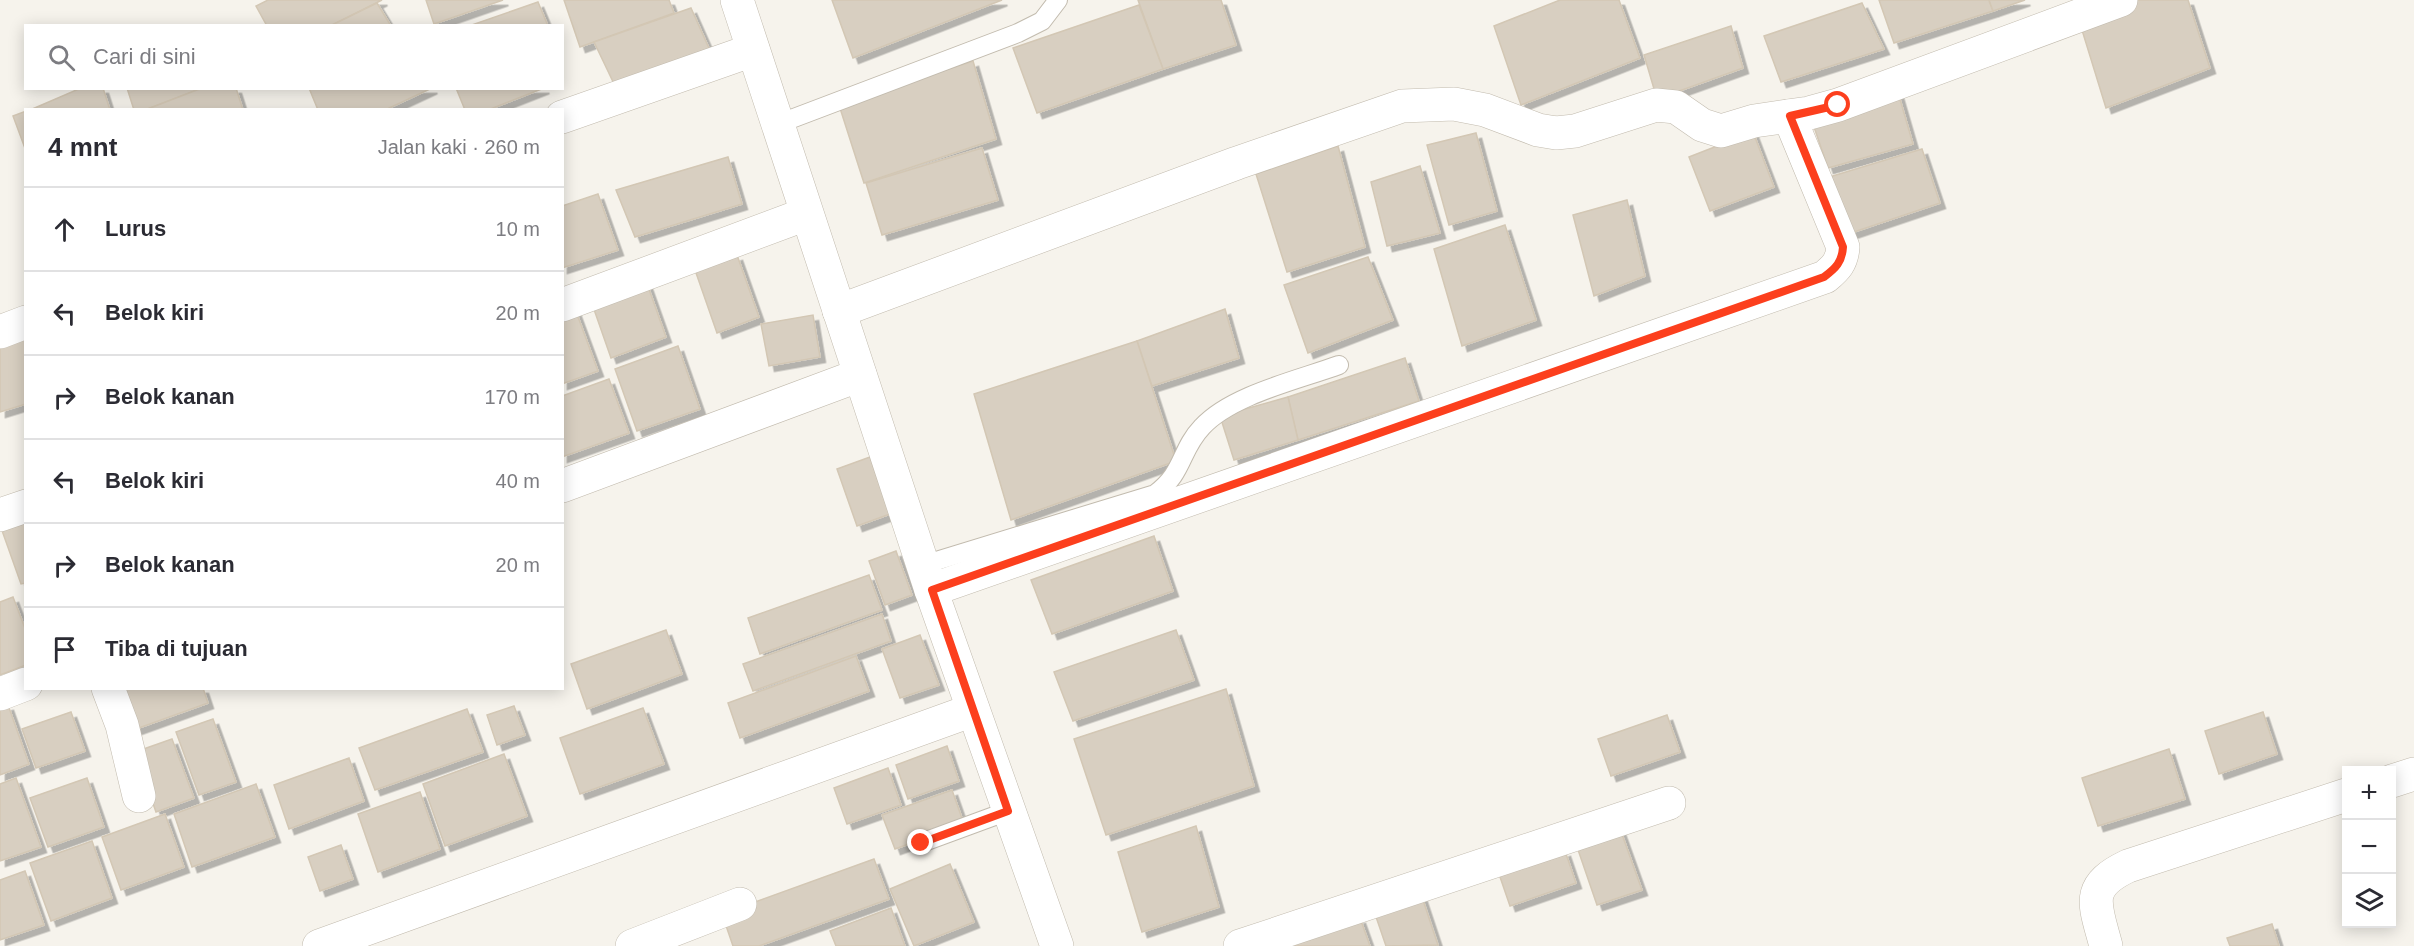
<!DOCTYPE html>
<html lang="id">
<meta charset="utf-8">
<style>
:root{--surface:#fff;--page:#f7f7f7;--text:#2b2b33;--muted:#7c7c81;--line:#e1e1e2}
body{margin:0;font-family:Arial,sans-serif;background:var(--page);color:var(--text)}
.controls{position:absolute;right:18px;bottom:18px;display:grid;overflow:hidden;border-radius:0px;box-shadow:0 3px 15px #0003}
.controls button{width:54px;height:54px;display:grid;place-items:center;padding:0;border:0;border-bottom:2px solid var(--line);background:var(--surface);color:var(--text);font:30px sans-serif}
.stop{position:absolute;width:18px;height:18px;margin:-14px;border:4px solid #fc3f1d;border-radius:50%;background:#fff}
.stop.end{background:#fc3f1d;border-color:#fff;box-shadow:0 2px 6px #0008}
.list{margin:0;padding:0;list-style:none}
h2{display:flex;justify-content:space-between;align-items:center;height:78px;margin:0;padding:0 24px;font-size:26px}
h2 small{font-size:20px;font-weight:400;color:var(--muted)}
.list li{display:grid;grid-template-columns:39px 1fr auto;gap:18px;align-items:center;box-sizing:border-box;height:84px;padding:0 24px;border-top:2px solid var(--line)}
.list b{display:block;font-size:22px;white-space:nowrap}
.list em{font-size:20px;font-style:normal;color:var(--muted)}
.icon{flex:none;width:33px;height:33px;fill:none;stroke:currentColor;stroke-width:2;stroke-linecap:round;stroke-linejoin:round}
.map{position:relative;flex:none;width:2414px;height:946px;overflow:hidden}
.search{position:absolute;background:var(--surface);box-shadow:0 3px 15px #0003;left:24px;top:24px;width:540px;height:66px;display:flex;align-items:center;gap:15px;box-sizing:border-box;padding:0 21px;border-radius:0px;color:var(--muted);font-size:22px}
.panel{position:absolute;background:var(--surface);box-shadow:0 3px 15px #0003;left:24px;top:108px;width:540px;height:582px;border-radius:0px}
.map>svg:first-child{display:block}
.building{fill:#d8cfc1;stroke:#d3c7b4;stroke-width:1.5;filter:url(#shadow)}
.lines{fill:none;stroke-linecap:round;stroke-linejoin:round}
.service-casing{stroke:#c2bbae;stroke-width:20}
.minor-casing{stroke:#c2bbae;stroke-width:34}
.tertiary-casing{stroke:#c2bbae;stroke-width:34}
.service{stroke:#fff;stroke-width:18}
.minor{stroke:#fff;stroke-width:33}
.tertiary{stroke:#fff;stroke-width:33}
.route{stroke:#fc3f1d;stroke-width:8}
</style>
<div class="map">
<svg width="2414" height="946" viewBox="0 0 2414 946">
<defs>
<filter id="shadow"><feDropShadow dx="5.5" dy="5.5" stdDeviation="0" flood-color="#0004"/></filter>
</defs>
<rect width="100%" height="100%" fill="#f6f3ec"/>
<g class="building">
<path d="M 268,0 L 382,0 L 330,26 L 267,26 L 256,6 Z"/>
<path d="M 426,0 L 503,0 L 434,24 Z"/>
<path d="M 564,0 L 669,0 L 674,13 L 580,47 Z"/>
<path d="M 832,0 L 1002,0 L 853,58 Z"/>
<path d="M 1138,0 L 1221,0 L 1236,45 L 1163,69 Z"/>
<path d="M 1560,0 L 1619,0 L 1640,58 L 1521,105 L 1494,26 Z"/>
<path d="M 1879,0 L 1989,0 L 1993,11 L 1894,43 Z"/>
<path d="M 1989,0 L 2025,0 L 1993,11 Z"/>
<path d="M 2128,0 L 2188,0 L 2210,68 L 2106,108 L 2078,17 Z"/>
<path d="M 538,2 L 548,26 L 469,26 Z"/>
<path d="M 377,3 L 391,26 L 330,26 Z"/>
<path d="M 1862,3 L 1884,49 L 1781,82 L 1764,36 Z"/>
<path d="M 1139,5 L 1163,69 L 1037,113 L 1013,48 Z"/>
<path d="M 691,8 L 712,55 L 617,90 L 594,42 Z"/>
<path d="M 1731,26 L 1743,68 L 1657,99 L 1644,55 Z"/>
<path d="M 973,61 L 996,139 L 864,183 L 839,105 Z"/>
<path d="M 81,88 L 103,88 L 110,110 L 30,110 Z"/>
<path d="M 127,88 L 202,88 L 145,110 L 134,110 Z"/>
<path d="M 202,88 L 236,88 L 243,110 L 145,110 Z"/>
<path d="M 309,88 L 432,88 L 385,110 L 318,110 Z"/>
<path d="M 456,88 L 544,88 L 488,110 L 465,110 Z"/>
<path d="M 1897,89 L 1913,144 L 1828,168 L 1811,118 Z"/>
<path d="M 26,111 L 26,151 L 13,116 Z"/>
<path d="M 1753,132 L 1774,187 L 1710,211 L 1689,157 Z"/>
<path d="M 1476,133 L 1497,211 L 1449,225 L 1427,145 Z"/>
<path d="M 1338,146 L 1365,247 L 1287,272 L 1256,174 Z"/>
<path d="M 982,148 L 998,200 L 882,235 L 866,183 Z"/>
<path d="M 1922,149 L 1940,203 L 1845,235 L 1826,178 Z"/>
<path d="M 728,157 L 742,204 L 635,237 L 616,190 Z"/>
<path d="M 1420,166 L 1440,233 L 1387,246 L 1371,182 Z"/>
<path d="M 598,194 L 618,250 L 562,268 L 562,206 Z"/>
<path d="M 1627,200 L 1645,276 L 1594,296 L 1573,215 Z"/>
<path d="M 1505,225 L 1536,320 L 1462,346 L 1434,249 Z"/>
<path d="M 737,255 L 759,317 L 717,333 L 695,270 Z"/>
<path d="M 1368,257 L 1393,320 L 1308,353 L 1284,285 Z"/>
<path d="M 645,278 L 666,337 L 611,358 L 590,298 Z"/>
<path d="M 574,306 L 598,371 L 562,384 L 562,310 Z"/>
<path d="M 1225,309 L 1239,358 L 1152,386 L 1137,341 Z"/>
<path d="M 813,315 L 820,357 L 769,366 L 761,324 Z"/>
<path d="M 26,333 L 26,404 L 0,412 L 0,341 Z"/>
<path d="M 1137,341 L 1176,461 L 1011,520 L 974,394 Z"/>
<path d="M 678,346 L 700,409 L 637,431 L 615,369 Z"/>
<path d="M 1405,358 L 1419,401 L 1298,440 L 1288,397 Z"/>
<path d="M 609,379 L 629,433 L 562,457 L 562,396 Z"/>
<path d="M 1288,397 L 1298,440 L 1234,460 L 1220,416 Z"/>
<path d="M 870,457 L 890,514 L 857,526 L 837,469 Z"/>
<path d="M 26,513 L 26,583 L 21,584 L 0,525 Z"/>
<path d="M 1154,536 L 1173,591 L 1052,634 L 1031,580 Z"/>
<path d="M 896,551 L 912,595 L 885,605 L 869,561 Z"/>
<path d="M 869,575 L 882,610 L 760,654 L 748,618 Z"/>
<path d="M 13,597 L 26,631 L 26,665 L 0,675 L 0,602 Z"/>
<path d="M 882,614 L 891,641 L 753,691 L 743,664 Z"/>
<path d="M 666,630 L 682,674 L 587,709 L 571,664 Z"/>
<path d="M 1176,630 L 1194,680 L 1073,721 L 1054,672 Z"/>
<path d="M 920,635 L 939,685 L 900,698 L 882,649 Z"/>
<path d="M 856,656 L 869,691 L 740,738 L 728,703 Z"/>
<path d="M 122,688 L 203,688 L 208,703 L 136,729 Z"/>
<path d="M 1226,689 L 1254,786 L 1106,835 L 1074,739 Z"/>
<path d="M 8,705 L 29,764 L 0,775 L 0,707 Z"/>
<path d="M 514,706 L 525,735 L 497,745 L 487,715 Z"/>
<path d="M 643,708 L 664,764 L 580,794 L 560,738 Z"/>
<path d="M 467,709 L 483,752 L 375,790 L 359,748 Z"/>
<path d="M 71,712 L 85,751 L 36,768 L 22,729 Z"/>
<path d="M 2263,712 L 2277,754 L 2219,774 L 2205,731 Z"/>
<path d="M 1667,715 L 1680,752 L 1611,776 L 1598,739 Z"/>
<path d="M 213,719 L 236,782 L 199,795 L 176,732 Z"/>
<path d="M 172,739 L 194,798 L 156,812 L 135,752 Z"/>
<path d="M 947,746 L 959,781 L 908,799 L 896,765 Z"/>
<path d="M 2169,749 L 2185,799 L 2098,826 L 2082,778 Z"/>
<path d="M 504,754 L 527,816 L 445,846 L 423,784 Z"/>
<path d="M 349,758 L 364,801 L 289,829 L 274,785 Z"/>
<path d="M 888,768 L 901,805 L 847,824 L 834,788 Z"/>
<path d="M 16,778 L 41,847 L 0,861 L 0,784 Z"/>
<path d="M 87,778 L 104,827 L 48,847 L 30,798 Z"/>
<path d="M 256,784 L 275,837 L 192,867 L 174,814 Z"/>
<path d="M 952,790 L 964,824 L 895,849 L 882,815 Z"/>
<path d="M 420,792 L 440,849 L 378,872 L 358,814 Z"/>
<path d="M 165,814 L 184,867 L 121,890 L 102,837 Z"/>
<path d="M 1196,826 L 1219,907 L 1142,932 L 1118,852 Z"/>
<path d="M 1619,826 L 1642,890 L 1597,905 L 1575,841 Z"/>
<path d="M 92,841 L 112,898 L 51,921 L 30,863 Z"/>
<path d="M 341,845 L 353,879 L 320,891 L 308,857 Z"/>
<path d="M 1565,851 L 1576,883 L 1510,906 L 1499,874 Z"/>
<path d="M 874,859 L 889,899 L 759,946 L 733,946 L 722,914 Z"/>
<path d="M 950,864 L 974,922 L 914,946 L 890,889 Z"/>
<path d="M 25,871 L 44,925 L 0,940 L 0,880 Z"/>
<path d="M 1421,894 L 1438,945 L 1386,946 L 1374,911 Z"/>
<path d="M 891,908 L 905,946 L 836,946 L 830,931 Z"/>
<path d="M 1360,918 L 1370,946 L 1279,946 Z"/>
<path d="M 2272,924 L 2279,946 L 2230,946 L 2227,938 Z"/>
</g>
<g class="lines">
<g class="service-casing">
<g id="service">
<path d="M 778,124 L 1018,33 L 1042,21 L 1058,0"/>
<path d="M 923,565 L 1155,494 C 1184,473 1180,450 1202,427 C 1231,395 1298,380 1339,365"/>
<path d="M 921,843 L 1008,811"/>
</g>
</g>
<g class="minor-casing">
<g id="minor">
<path d="M 562,117 L 753,50"/>
<path d="M 562,305 L 806,214"/>
<path d="M 839,311 L 1237,163 L 1402,106 L 1454,104 L 1485,110 L 1538,130 L 1556,133 L 1575,131 L 1656,105 L 1676,107 L 1702,125 L 1721,131 L 1754,121 L 1809,113 L 1838,105 L 2121,0"/>
<path d="M 0,332 L 26,322"/>
<path d="M 562,486 L 860,375"/>
<path d="M 0,515 L 26,506"/>
<path d="M 931,590 L 1825,277 C 1836,268 1842,262 1843,247 L 1789,116"/>
<path d="M 108,688 L 122,725 L 139,796"/>
<path d="M 0,694 L 26,684"/>
<path d="M 2392,781 L 2414,774"/>
<path d="M 319,946 L 973,710"/>
<path d="M 632,946 L 740,904"/>
<path d="M 1240,946 L 1669,803"/>
<path d="M 2106,946 C 2095,904 2084,887 2128,866 L 2346,795"/>
</g>
</g>
<g class="tertiary-casing">
<path id="tertiary" d="M 737,0 L 931,590 L 1057,946"/>
</g>
<use href="#service" class="service"/>
<use href="#minor" class="minor"/>
<use href="#tertiary" class="tertiary"/>
</g>
<g class="lines">
<path class="route" d="M 921,843 L 1008,811 L 932,590 L 1824,277 C 1836,268 1842,262 1843,247 L 1790,116 L 1838,105"/>
</g>
</svg>
<div class="controls">
<button>+</button>
<button>−</button>
<button><svg class="icon" aria-label="layers" viewBox="0 0 24 24"><path d="M12 4l9 5-9 5-9-5zM3 14l9 5 9-5"/></svg></button>
</div>
<div class="stop" style="left:1838px;top:105px"></div>
<div class="stop end" style="left:921px;top:843px"></div>
<div class="search"><svg class="icon" aria-label="search" viewBox="0 0 24 24"><circle cx="10" cy="10" r="6"/><path d="M15 15l6 6"/></svg>Cari di sini</div>
<section class="panel">
<h2>4 mnt<small>Jalan kaki · 260 m</small></h2>
<ul class="list">
<li><svg class="icon" aria-label="ahead" viewBox="0 0 24 24"><path d="M12 20V5M6 11l6-6 6 6"/></svg><div><b>Lurus</b></div><em>10 m</em></li>
<li><svg class="icon" aria-label="left" viewBox="0 0 24 24"><path d="M17 20v-9H6M10 6l-5 5 5 5"/></svg><div><b>Belok kiri</b></div><em>20 m</em></li>
<li><svg class="icon" aria-label="right" viewBox="0 0 24 24"><path d="M7 20v-9h11M14 6l5 5-5 5"/></svg><div><b>Belok kanan</b></div><em>170 m</em></li>
<li><svg class="icon" aria-label="left" viewBox="0 0 24 24"><path d="M17 20v-9H6M10 6l-5 5 5 5"/></svg><div><b>Belok kiri</b></div><em>40 m</em></li>
<li><svg class="icon" aria-label="right" viewBox="0 0 24 24"><path d="M7 20v-9h11M14 6l5 5-5 5"/></svg><div><b>Belok kanan</b></div><em>20 m</em></li>
<li><svg class="icon" aria-label="arrive" viewBox="0 0 24 24"><path d="M6 21V4h12l-3 4 3 4H6"/></svg><div><b>Tiba di tujuan</b></div></li>
</ul>
</section>
</div>
